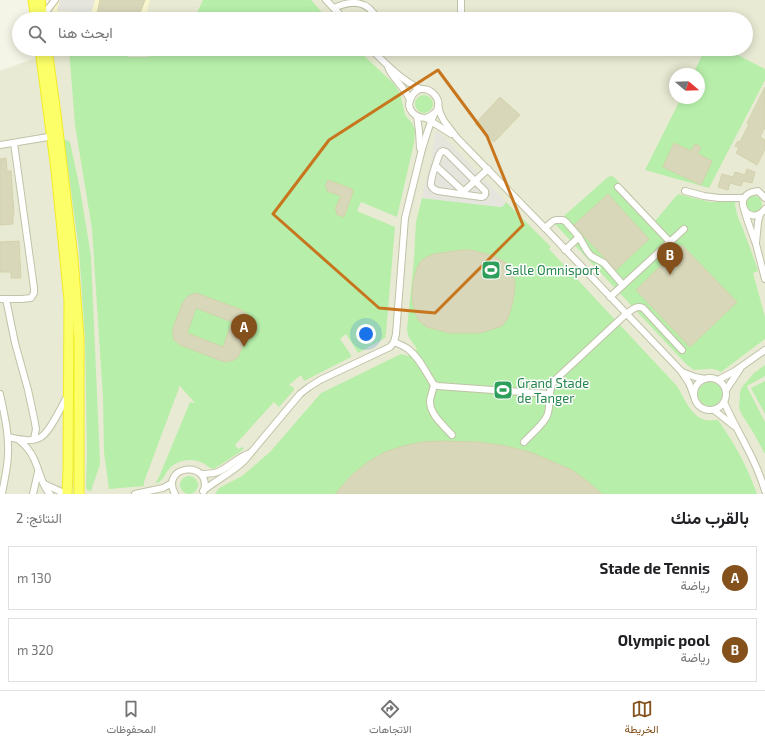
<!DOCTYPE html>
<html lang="ar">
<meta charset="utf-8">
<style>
:root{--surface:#fff;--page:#f6f6f6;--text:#202124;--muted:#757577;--line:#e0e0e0;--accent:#84501c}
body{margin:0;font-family:"Exo 2",Vazirmatn,sans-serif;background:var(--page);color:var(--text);direction:rtl}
.compass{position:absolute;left:669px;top:68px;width:36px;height:36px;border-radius:50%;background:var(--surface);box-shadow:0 2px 10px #0003;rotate:109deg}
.you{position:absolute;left:366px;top:334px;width:14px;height:14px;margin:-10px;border:3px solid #fff;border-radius:50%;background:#1a73e8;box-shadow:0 0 0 6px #1a73e833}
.badge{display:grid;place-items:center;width:26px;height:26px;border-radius:50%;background:var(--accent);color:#fff;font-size:13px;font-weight:700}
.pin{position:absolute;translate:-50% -33px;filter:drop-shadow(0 1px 2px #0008)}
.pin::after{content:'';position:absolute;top:21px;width:14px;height:12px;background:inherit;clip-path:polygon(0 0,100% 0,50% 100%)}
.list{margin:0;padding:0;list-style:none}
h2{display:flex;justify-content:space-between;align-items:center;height:52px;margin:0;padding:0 16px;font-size:17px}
h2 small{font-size:13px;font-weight:400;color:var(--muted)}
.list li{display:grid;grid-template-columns:26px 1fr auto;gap:12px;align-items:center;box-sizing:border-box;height:64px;margin:0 8px 8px;padding:0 8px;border:1px solid var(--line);border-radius:0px}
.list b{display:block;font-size:15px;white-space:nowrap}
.list p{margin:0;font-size:13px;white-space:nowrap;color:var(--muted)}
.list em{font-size:13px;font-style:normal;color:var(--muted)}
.icon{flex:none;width:22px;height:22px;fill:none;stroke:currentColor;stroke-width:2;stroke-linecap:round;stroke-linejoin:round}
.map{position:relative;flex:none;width:765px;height:494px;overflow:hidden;direction:ltr}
.search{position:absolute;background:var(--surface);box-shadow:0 2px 10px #0003;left:12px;right:12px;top:12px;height:44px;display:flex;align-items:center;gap:10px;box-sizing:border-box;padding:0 14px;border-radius:22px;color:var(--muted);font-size:15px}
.sheet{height:196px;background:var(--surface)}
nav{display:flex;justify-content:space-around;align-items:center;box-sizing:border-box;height:56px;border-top:1px solid var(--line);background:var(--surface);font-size:11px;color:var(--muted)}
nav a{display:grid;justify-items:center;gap:2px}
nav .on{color:var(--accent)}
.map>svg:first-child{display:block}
.residential{fill:#e9ead3;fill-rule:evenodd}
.commercial{fill:#f9f6ce}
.green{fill:#b7eeaa}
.parking{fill:#e5e5de}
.building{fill:#d8d7ba;stroke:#d4d2ac;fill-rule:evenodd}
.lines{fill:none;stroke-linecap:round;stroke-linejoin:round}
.minor-casing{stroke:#c1c2a7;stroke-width:8}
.highway-casing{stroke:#f0ec25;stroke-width:11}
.minor{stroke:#fff;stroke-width:6}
.highway{stroke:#fcff67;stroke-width:9}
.marked{fill:none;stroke:#c8761d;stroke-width:3;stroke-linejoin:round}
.labels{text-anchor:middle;stroke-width:3;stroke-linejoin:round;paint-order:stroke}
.leisure-label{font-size:13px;fill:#27864d;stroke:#fff;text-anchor:start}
</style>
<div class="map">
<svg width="765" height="494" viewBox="0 0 765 494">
<rect width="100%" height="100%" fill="#f4f5e6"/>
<path class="residential" d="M 48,0 L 765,0 L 765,494 L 0,494 L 0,71 L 54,51 L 54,49 L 746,49 L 746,19 L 51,19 ZM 675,74 L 699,74 L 699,98 L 675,98 Z"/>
<path class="commercial" d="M 52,0 L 150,0 L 145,19 L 84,19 L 53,13 Z"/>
<g class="green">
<path d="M 203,0 L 311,0 L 328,19 L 194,19 Z"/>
<path d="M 69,49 L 123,49 L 128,57 L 148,57 L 170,49 L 357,49 L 394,84 L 400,93 L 405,115 L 412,123 L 415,130 L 414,143 L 397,217 L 361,202 L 357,211 L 395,227 L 386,333 L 385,338 L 358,353 L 346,334 L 340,339 L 351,355 L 351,357 L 304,381 L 301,375 L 289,385 L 294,388 L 294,390 L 279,407 L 274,402 L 235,445 L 238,449 L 243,447 L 244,448 L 240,452 L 214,469 C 209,468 207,465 203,463 C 193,458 180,459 172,466 C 165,471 165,479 158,483 L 156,482 L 159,477 L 190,402 L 195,403 L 179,385 L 179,388 L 144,482 L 144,486 L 109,489 L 104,452 L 103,398 L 92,229 L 75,125 Z"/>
<path d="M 705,49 L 726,49 L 765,69 L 765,80 L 709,188 L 645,170 L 681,98 L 699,98 L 699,74 L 693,74 Z"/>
<circle cx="424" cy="104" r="9"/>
<path d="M 64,139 L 70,142 L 80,189 L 91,256 L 100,464 L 91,491 L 87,490 L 86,487 L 87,454 L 85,337 L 79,250 Z"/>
<path d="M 611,176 L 614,177 L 655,221 L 678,194 L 710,202 L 735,202 C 735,213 741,223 744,232 C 749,245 754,258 758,271 L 753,273 L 765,317 L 765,339 L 721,372 C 711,366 705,370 694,370 L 687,365 L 555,224 L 608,177 Z"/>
<circle cx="754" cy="204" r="8"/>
<path d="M 422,198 L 502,207 L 506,202 L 551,247 L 549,249 L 677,386 C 684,398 691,416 705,420 C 709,421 714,420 718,420 C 735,444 747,466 757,494 L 215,494 L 219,488 L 242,476 L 270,452 L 321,393 L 401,354 L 408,356 L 417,349 L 408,336 L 407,329 L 414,259 L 416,222 Z"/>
<path d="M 765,365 L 765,376 L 747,386 L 748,389 L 765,422 L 765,454 L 753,432 L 742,415 L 739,408 L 740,392 L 742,387 L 754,373 Z"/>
<path d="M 765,381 L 765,414 L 751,388 Z"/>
<circle cx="710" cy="394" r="12"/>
<circle cx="189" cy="485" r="9"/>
</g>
<g class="parking">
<path d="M 60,0 L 95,0 L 91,13 L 57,11 Z"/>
<path d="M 437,131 L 439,132 L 506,202 L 502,207 L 422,198 L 432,156 L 435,133 Z"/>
</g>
<g class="building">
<path d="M 100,0 L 145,0 L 138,18 L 125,15 L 119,19 L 107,18 L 108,17 L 97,14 Z"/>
<path d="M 765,87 L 765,127 L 760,137 L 765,140 L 765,149 L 757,165 L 736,153 L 739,148 L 735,146 L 738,141 L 740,142 L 749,124 L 747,123 Z"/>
<path d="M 500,97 L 520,115 L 494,142 L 475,124 Z"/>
<path d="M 674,143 L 691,151 L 695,144 L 701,147 L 698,154 L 712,161 L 701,185 L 663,167 Z"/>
<path d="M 6,158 L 7,171 L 11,171 L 14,215 L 13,215 L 13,224 L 0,225 L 0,159 Z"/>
<path d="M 747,169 L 755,172 L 752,183 L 743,181 L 741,186 L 730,183 L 728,190 L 718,187 L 722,174 L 733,177 L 735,172 L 745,175 Z"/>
<path d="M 328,180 L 352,189 L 353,192 L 344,217 L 336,214 L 337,210 L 335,209 L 341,196 L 327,191 L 328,188 L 325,187 Z"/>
<path d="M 608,194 L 649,239 L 616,270 L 574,225 Z"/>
<path d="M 19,241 L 21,278 L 11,278 L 11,272 L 0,272 L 0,242 Z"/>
<path d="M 682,245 L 737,302 L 690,347 L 636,290 Z"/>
<path d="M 462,250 L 471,250 L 494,256 L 508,264 L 511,268 L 513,274 L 515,284 L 514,295 L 512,305 L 508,318 L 502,326 L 487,331 L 479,333 L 450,333 L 434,329 L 427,327 L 419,321 L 415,313 L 413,304 L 412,294 L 413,283 L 415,275 L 417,268 L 421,261 L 427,257 L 434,254 Z"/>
<path d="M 196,293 L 242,310 L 248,315 L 249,319 L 249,327 L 240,353 L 238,357 L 234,360 L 226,362 L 222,361 L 180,345 L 174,340 L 173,336 L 173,328 L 183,302 L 188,296 ZM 196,308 L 232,322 L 223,347 L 187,333 Z"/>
<path d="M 441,441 L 478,442 L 506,446 L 530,452 L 572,470 L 587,481 L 602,494 L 336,494 L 340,488 L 353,474 L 368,462 L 385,452 L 403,446 L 422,442 Z"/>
</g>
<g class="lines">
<g class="minor-casing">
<g id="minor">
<path d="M 326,0 L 344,19"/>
<path d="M 334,8 C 351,0 368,0 377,19"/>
<path d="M 42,17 L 55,0"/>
<path d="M 461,19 L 461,0"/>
<path d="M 371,49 C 385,63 403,82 421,89"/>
<path d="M 388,67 C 393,80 405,87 410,100"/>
<path d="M 438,105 L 440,113 L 444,121 L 457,138 L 545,228 L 681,371 L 689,383 L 694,396"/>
<path d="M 417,116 L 419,131 L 420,148"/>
<path d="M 426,118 C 457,107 422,73 411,98 C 405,109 415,118 426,118 L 451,134"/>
<path d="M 0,145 L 54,136"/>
<path d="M 443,151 L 446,152 L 485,191 C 486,194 485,197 481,197 L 438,191 C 435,190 432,189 431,185 C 430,179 437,161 439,155 L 441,152 Z"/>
<path d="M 436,166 L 463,191"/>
<path d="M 618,187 L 670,242"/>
<path d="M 685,191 L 704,196 L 719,198 L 744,198"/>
<path d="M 461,194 L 488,169"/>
<path d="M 765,198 L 758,191 C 728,194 749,230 765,209"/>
<path d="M 744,209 L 748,222 L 756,244 L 765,279"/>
<path d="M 545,228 L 553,221 L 556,220 L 563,220 L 566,222 L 579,237 L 587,251 L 591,256 L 604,263 L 623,285"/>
<path d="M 756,243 L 758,222 L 760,214"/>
<path d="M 565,250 L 579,237"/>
<path d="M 610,297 L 684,229"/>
<path d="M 0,299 L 22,299 L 31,298 L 34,293 L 34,288 L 14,143"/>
<path d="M 6,299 L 15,343 L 28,390 L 34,418 L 36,429 L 34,439"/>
<path d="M 394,342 C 399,344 404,346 408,349 C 420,358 426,373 434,385 L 438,386 L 549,394"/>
<path d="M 682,372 L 695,377 L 705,379"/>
<circle cx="710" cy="394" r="16"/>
<path d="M 718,380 L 735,371 L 765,350"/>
<path d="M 434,385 C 433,390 431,395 430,400 C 429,414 444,426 452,435"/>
<path d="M 726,390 L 740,369"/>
<path d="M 0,394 C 4,413 9,433 8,453 C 8,467 4,481 2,494"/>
<path d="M 724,402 C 737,432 756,459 765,491"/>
<path d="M 714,410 L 734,426"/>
<path d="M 8,437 C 18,439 32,443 41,437 C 50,432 62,405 68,395"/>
<path d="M 19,440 C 25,445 31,452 34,459 C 40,471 41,485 50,494"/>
<path d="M 524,442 C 530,435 543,425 547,416 C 552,404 546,392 555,380 L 626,314 C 632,310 636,305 643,308 L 682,350"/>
<path d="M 201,474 C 207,474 214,474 220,471 C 230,466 238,457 250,453"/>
<path d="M 44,484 L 66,494"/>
<path d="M 203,491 C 216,480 232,473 244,461 L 300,394 L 309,387 L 320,380 L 390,347 L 394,342 L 396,334 L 405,218 L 422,149 L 428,130 L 434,114"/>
<path d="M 33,494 L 38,472"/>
<path d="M 135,494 L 163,488 L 172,483"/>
<path d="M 175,494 C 159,465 212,459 204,491"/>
</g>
</g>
<g class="highway-casing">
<g id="highway">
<path d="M 33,0 L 36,19"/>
<path d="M 40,0 L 43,19"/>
<path d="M 40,49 L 56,170 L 69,300 L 68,472 L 67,493"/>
<path d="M 47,49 L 56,114 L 73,258 L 79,338 L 79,493"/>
</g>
</g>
<use href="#minor" class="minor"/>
<use href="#highway" class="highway"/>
</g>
<path class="marked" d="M 438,70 L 487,136 L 523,225 L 435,313 L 379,308 L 273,214 L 329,140 Z"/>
<defs>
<g id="stadium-square" transform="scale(1)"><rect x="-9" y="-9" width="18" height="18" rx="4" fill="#2e9e5b" stroke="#fff"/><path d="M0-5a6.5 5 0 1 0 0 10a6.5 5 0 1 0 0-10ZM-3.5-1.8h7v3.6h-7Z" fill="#fff"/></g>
</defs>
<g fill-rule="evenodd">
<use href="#stadium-square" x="491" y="270"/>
<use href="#stadium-square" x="503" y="390"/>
</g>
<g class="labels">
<g class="leisure-label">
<text x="505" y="275">Salle Omnisport</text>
<text x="517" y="388">Grand Stade<tspan x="517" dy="15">de Tanger</tspan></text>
</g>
</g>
</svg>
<svg class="compass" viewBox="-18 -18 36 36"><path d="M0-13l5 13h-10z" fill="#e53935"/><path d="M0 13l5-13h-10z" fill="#757577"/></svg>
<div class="you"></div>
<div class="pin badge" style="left:244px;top:347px">A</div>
<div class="pin badge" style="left:670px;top:275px">B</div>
<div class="search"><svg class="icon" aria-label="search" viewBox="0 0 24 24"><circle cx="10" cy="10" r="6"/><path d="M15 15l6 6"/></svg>ابحث هنا</div>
</div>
<section class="sheet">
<h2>بالقرب منك<small>النتائج: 2</small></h2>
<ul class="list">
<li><span class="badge">A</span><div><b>Stade de Tennis</b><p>رياضة</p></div><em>130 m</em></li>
<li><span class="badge">B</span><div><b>Olympic pool</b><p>رياضة</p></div><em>320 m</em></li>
</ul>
</section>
<nav>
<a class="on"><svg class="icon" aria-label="map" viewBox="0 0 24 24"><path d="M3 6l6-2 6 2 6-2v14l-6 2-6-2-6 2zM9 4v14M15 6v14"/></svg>الخريطة</a>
<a><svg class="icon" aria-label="directions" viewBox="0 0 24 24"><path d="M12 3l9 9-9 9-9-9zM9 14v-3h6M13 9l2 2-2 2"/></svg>الاتجاهات</a>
<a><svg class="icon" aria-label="saved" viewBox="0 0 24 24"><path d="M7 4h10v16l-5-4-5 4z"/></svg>المحفوظات</a>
</nav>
